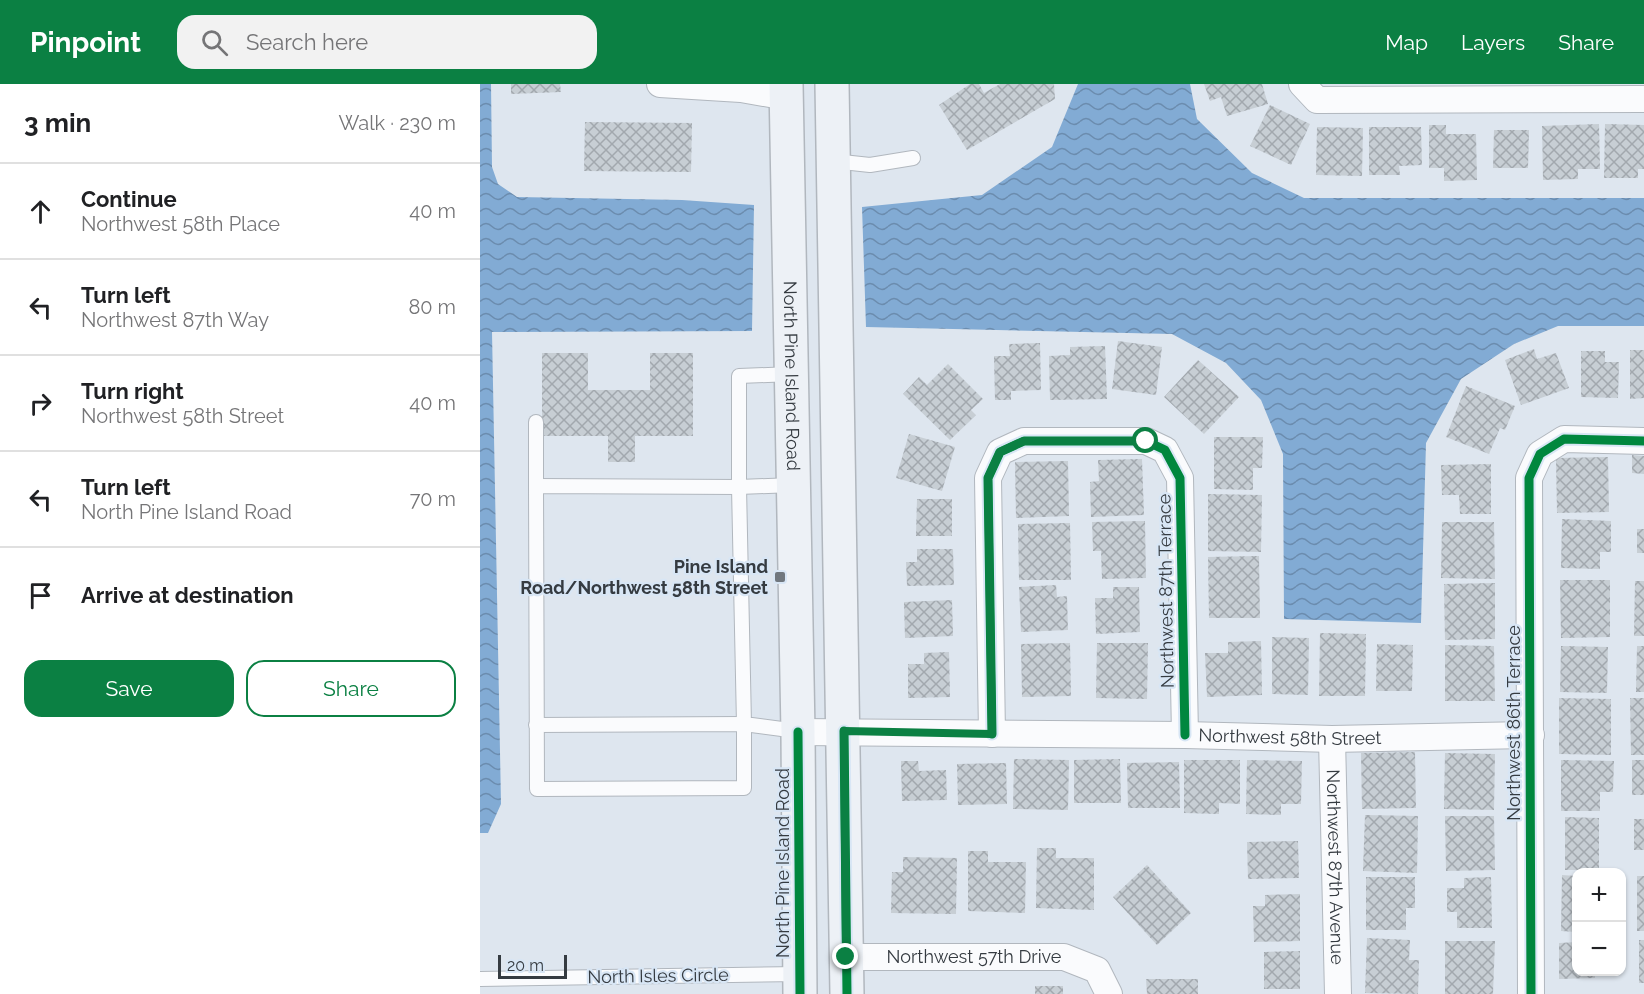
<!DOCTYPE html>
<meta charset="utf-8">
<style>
:root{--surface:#fff;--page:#f2f2f2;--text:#202124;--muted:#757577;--line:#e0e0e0;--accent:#0b8043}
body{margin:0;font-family:Raleway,sans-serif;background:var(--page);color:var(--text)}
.controls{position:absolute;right:18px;bottom:18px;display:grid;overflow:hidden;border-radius:12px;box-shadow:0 2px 4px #0004}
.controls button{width:54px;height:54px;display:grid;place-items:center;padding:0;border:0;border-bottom:2px solid var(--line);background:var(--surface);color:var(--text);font:30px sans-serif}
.scale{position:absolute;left:18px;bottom:15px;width:69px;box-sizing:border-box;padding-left:6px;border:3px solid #353b41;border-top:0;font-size:16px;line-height:21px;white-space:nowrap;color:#353b41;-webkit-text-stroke:4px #d8e6f5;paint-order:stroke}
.stop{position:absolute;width:18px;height:18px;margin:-14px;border:4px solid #0b8043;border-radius:50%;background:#fff}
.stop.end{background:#0b8043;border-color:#fff;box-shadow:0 2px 6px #0008}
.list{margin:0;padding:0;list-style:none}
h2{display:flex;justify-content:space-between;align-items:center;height:78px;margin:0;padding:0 24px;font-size:26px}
h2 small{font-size:20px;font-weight:400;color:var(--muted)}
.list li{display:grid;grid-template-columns:39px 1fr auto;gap:18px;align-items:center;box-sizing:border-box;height:96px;padding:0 24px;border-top:2px solid var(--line)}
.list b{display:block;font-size:22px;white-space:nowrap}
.list p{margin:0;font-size:20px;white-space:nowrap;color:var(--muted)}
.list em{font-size:20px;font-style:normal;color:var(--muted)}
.actions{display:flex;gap:12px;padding:18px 24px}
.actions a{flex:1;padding:14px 0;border:2px solid var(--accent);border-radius:18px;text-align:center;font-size:21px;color:var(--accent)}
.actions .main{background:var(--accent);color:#fff}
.icon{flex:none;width:33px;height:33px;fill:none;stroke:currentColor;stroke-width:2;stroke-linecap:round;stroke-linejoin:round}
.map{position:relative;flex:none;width:1164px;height:910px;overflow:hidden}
header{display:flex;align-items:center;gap:36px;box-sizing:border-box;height:84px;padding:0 30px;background:var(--accent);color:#fff}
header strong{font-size:28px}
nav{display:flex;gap:33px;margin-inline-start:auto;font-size:21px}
.search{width:420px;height:54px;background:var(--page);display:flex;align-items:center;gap:15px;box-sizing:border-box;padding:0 21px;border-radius:18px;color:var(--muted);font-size:22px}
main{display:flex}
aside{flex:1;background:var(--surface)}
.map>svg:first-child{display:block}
.water{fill:url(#water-waves)}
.building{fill:url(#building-cross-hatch)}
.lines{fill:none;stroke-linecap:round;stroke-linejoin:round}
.lane-casing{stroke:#b1b7be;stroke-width:16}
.street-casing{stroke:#b1b7be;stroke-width:28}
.secondary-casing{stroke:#b1b7be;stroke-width:36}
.lane{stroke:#fafbfd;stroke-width:14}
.street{stroke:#fafbfd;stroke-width:26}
.secondary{stroke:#edf1f6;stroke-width:33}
.cycleway-casing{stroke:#d8e6f5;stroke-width:13}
.cycleway{stroke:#00873e;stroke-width:9}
.route{stroke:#0b8043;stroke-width:8}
.poi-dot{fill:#70777e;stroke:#d8e6f5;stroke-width:2}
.labels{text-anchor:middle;stroke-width:4.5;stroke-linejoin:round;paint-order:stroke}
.street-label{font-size:18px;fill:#353b41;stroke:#d8e6f5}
.poi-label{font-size:18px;font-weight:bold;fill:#353b41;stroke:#d8e6f5;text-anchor:end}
</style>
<header>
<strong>Pinpoint</strong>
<div class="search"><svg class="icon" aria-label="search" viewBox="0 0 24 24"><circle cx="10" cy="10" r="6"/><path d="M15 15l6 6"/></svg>Search here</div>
<nav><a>Map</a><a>Layers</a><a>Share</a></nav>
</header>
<main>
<aside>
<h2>3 min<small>Walk · 230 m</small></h2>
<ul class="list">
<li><svg class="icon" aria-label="ahead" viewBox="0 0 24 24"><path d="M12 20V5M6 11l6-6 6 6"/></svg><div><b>Continue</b><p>Northwest 58th Place</p></div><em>40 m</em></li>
<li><svg class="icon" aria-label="left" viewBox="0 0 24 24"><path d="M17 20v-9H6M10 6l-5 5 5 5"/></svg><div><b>Turn left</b><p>Northwest 87th Way</p></div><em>80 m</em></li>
<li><svg class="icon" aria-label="right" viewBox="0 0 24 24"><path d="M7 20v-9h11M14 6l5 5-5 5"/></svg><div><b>Turn right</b><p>Northwest 58th Street</p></div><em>40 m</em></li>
<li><svg class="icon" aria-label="left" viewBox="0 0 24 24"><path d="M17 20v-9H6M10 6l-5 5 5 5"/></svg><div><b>Turn left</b><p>North Pine Island Road</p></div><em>70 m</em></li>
<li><svg class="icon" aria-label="arrive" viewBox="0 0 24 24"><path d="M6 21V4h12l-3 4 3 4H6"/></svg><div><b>Arrive at destination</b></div></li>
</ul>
<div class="actions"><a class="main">Save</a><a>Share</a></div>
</aside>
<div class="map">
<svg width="1164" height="910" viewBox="0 0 1164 910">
<defs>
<pattern id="water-waves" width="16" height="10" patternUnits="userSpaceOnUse" patternTransform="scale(1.5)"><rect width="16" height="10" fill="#82abd4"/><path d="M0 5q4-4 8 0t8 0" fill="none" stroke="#6b8cae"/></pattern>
<pattern id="building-cross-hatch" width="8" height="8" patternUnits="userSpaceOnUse" patternTransform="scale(1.5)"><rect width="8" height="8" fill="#c7ced4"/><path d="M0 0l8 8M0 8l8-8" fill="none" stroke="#a2a8ae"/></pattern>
</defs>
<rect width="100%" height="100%" fill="#dee6ef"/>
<g class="water">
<path d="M 0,0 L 11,0 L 12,83 L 18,100 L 37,113 L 202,116 L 274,121 L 272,247 L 12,248 L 21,720 L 8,749 L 0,749 Z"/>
<path d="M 598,0 L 710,0 L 717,35 L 772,89 L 824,114 L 1164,114 L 1164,242 L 1078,242 L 1034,260 L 981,295 L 946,359 L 941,539 L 804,535 L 803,370 L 781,316 L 746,279 L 692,250 L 386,243 L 382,123 L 502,111 L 572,63 Z"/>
</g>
<g class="building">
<path d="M 31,0 L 80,0 L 81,8 L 31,10 Z"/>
<path d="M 490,0 L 499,0 L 504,9 L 520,0 L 574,0 L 575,15 L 487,66 L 459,21 Z"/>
<path d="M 724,0 L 782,0 L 788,20 L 747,32 L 741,13 L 730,17 Z"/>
<path d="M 790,21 L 830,40 L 811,81 L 770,62 Z"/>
<path d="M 105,38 L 212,39 L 211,88 L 104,87 Z"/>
<path d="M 1119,40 L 1120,85 L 1098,85 L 1098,95 L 1063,96 L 1062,42 Z"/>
<path d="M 1125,40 L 1164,41 L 1164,85 L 1158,85 L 1158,94 L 1124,94 Z"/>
<path d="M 949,41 L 966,41 L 966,50 L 996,50 L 997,96 L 964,97 L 964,84 L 949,84 Z"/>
<path d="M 837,43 L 883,44 L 882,92 L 836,91 Z"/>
<path d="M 889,43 L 941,43 L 942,81 L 919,82 L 920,91 L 889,91 Z"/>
<path d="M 1014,46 L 1049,46 L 1048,84 L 1013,84 Z"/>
<path d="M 638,257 L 682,263 L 676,311 L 632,305 Z"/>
<path d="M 560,259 L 561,306 L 531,307 L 531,316 L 515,316 L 514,272 L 530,272 L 529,260 Z"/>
<path d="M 625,262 L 627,315 L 570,316 L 569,272 L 590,271 L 590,263 Z"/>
<path d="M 1054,265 L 1057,275 L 1076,269 L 1089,304 L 1041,321 L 1025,276 Z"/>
<path d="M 1150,266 L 1164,266 L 1164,314 L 1150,315 Z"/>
<path d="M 1101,267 L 1125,267 L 1125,278 L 1139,278 L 1138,314 L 1101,313 Z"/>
<path d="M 62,269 L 108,269 L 108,306 L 170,306 L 170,269 L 213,269 L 213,352 L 155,352 L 155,378 L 128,378 L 128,352 L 62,352 Z"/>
<path d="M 718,276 L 759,313 L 724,350 L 684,313 Z"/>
<path d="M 468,280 L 503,315 L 491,326 L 496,331 L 470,356 L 423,310 L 439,293 L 447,301 Z"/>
<path d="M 986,302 L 1035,322 L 1025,346 L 1020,344 L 1009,370 L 966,353 Z"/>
<path d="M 429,350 L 475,363 L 462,407 L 416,394 Z"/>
<path d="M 734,353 L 783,353 L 782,384 L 773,384 L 773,406 L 734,405 Z"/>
<path d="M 1152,371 L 1164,372 L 1164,390 L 1152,389 Z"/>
<path d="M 1128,373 L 1129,428 L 1077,429 L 1076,374 Z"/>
<path d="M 662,375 L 664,431 L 611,433 L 610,398 L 619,397 L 618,376 Z"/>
<path d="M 588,377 L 589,432 L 536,434 L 535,378 Z"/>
<path d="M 1011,380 L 1011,430 L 980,430 L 979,411 L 962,411 L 961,381 Z"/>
<path d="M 728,410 L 782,411 L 781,468 L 728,467 Z"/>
<path d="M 437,415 L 472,415 L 472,452 L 436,452 Z"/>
<path d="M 1082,435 L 1131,437 L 1131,468 L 1120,468 L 1120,485 L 1081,484 Z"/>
<path d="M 665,437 L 666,494 L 622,495 L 621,467 L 613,467 L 612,438 Z"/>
<path d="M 962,438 L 1014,438 L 1015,495 L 961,494 Z"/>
<path d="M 590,439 L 591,496 L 539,496 L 538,440 Z"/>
<rect x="1157" y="445" width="7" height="24"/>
<path d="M 437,465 L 473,465 L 474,501 L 427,502 L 426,478 L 437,478 Z"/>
<path d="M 779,472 L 780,534 L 729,534 L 728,473 Z"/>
<path d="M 1080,496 L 1130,496 L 1130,553 L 1081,554 Z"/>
<path d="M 1155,497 L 1164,497 L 1164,552 L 1154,552 Z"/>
<path d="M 1015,499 L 1015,555 L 965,556 L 964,500 Z"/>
<path d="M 576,501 L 577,513 L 587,512 L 588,546 L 541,548 L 539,503 Z"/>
<path d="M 633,503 L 659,503 L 660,548 L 616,550 L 615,514 L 633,514 Z"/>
<path d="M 472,516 L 473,552 L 425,554 L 424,518 Z"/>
<path d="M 840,549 L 886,550 L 885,612 L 839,612 Z"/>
<path d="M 792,553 L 829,554 L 828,611 L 792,610 Z"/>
<path d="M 781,557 L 782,611 L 727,613 L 725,569 L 748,569 L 748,558 Z"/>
<path d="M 590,559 L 591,612 L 542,613 L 541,560 Z"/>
<path d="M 617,559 L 668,559 L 667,615 L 616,614 Z"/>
<path d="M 897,560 L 933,561 L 932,607 L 896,607 Z"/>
<path d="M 965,561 L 1014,562 L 1015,617 L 965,617 Z"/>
<path d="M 1081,562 L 1128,563 L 1127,609 L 1080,608 Z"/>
<path d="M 1157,562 L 1164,562 L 1164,608 L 1156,608 Z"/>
<path d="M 469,568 L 470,613 L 428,614 L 428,580 L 444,580 L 444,569 Z"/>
<path d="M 1079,614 L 1131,615 L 1131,671 L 1079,670 Z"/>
<path d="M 1150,614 L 1164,614 L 1164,671 L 1151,671 Z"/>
<path d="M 935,668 L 936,724 L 882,725 L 881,669 Z"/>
<path d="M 965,669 L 1015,670 L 1014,726 L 964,725 Z"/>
<path d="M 534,675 L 589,676 L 588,726 L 533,725 Z"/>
<path d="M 640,675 L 641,719 L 594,719 L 594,676 Z"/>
<path d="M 704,676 L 760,676 L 760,720 L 739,719 L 739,730 L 704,729 Z"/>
<path d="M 767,676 L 822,677 L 821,720 L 801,720 L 801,731 L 766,730 Z"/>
<path d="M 1081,676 L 1134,677 L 1133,708 L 1120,708 L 1120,727 L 1081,727 Z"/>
<rect x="1152" y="676" width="12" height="35"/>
<path d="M 421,677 L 438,677 L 439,687 L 466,686 L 467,716 L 422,717 Z"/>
<path d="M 699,678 L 700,724 L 648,724 L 647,679 Z"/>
<path d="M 526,679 L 527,720 L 478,721 L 477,680 Z"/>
<path d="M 885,731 L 938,732 L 937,789 L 883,787 Z"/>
<path d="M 965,732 L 1014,732 L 1015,786 L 966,787 Z"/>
<path d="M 1085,733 L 1119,734 L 1119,786 L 1085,786 Z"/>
<rect x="1154" y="735" width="10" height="31"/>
<path d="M 818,757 L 819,794 L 768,795 L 767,758 Z"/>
<path d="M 557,764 L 576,764 L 576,774 L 614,774 L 614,826 L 556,824 Z"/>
<path d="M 488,767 L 508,767 L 508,778 L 546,778 L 545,829 L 488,827 Z"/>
<path d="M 423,773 L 477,774 L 476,830 L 411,829 L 412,788 L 423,788 Z"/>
<path d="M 667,781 L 711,829 L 677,861 L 633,813 Z"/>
<path d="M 1082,791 L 1096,792 L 1096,848 L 1081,847 Z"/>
<rect x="1157" y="792" width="7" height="55"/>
<path d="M 886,793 L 935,793 L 935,824 L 926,824 L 926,846 L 886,846 Z"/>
<path d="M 1011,793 L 1012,844 L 977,844 L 977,828 L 967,828 L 967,804 L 984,804 L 984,794 Z"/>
<path d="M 820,810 L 820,857 L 774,858 L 773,822 L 785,822 L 785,811 Z"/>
<path d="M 887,854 L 930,856 L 929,876 L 939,876 L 938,910 L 885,909 Z"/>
<rect x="1159" y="856" width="5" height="43"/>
<path d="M 965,857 L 1015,857 L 1013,910 L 965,910 Z"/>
<path d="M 1096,858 L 1096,888 L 1115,888 L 1115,894 L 1079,895 L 1079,859 Z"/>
<path d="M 820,867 L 820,905 L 784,905 L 784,868 Z"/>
<path d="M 666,895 L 718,895 L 718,910 L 667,910 Z"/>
<rect x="555" y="902" width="28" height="8"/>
</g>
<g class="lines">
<g class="lane-casing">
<g id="lane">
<path d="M 353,77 L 390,81 L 433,74"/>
<path d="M 56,338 L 56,402"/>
<path d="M 313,401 L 259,403 L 264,640 L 317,647"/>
<path d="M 56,641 L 264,640 L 264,704 L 57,705 L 56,402 L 259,403 L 259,292 L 312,290"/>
<path d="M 0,895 L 320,890"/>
</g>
</g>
<g class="street-casing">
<g id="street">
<path d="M 180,0 L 261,5 L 307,13"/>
<path d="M 822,0 L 837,16 L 1164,15"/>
<path id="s1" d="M 318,648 L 705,651 L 852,655 L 1051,651"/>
<path d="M 512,650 L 508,394 L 520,368 L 544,357 L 666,357 L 685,366 L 700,394 L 705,651"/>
<path id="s2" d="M 852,655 L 858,910"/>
<path id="s3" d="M 366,873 L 584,873 L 617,886 L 629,910"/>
<path d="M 1051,910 L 1049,394 L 1060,370 L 1084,355 L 1164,357"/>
</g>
</g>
<g class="secondary-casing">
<g id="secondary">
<path id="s4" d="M 306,0 L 318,648 L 320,910"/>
<path d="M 352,0 L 367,910"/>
</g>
</g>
<use href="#lane" class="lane"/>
<use href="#street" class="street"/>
<use href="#secondary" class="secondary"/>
<g class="cycleway-casing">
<g id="cycleway">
<path d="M 364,647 L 367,910"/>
<path d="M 318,648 L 320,910"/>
<path d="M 512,650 L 508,394 L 520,368 L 544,357 L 666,357 L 685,366 L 700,394 L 705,651"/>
<path d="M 1051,910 L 1049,394 L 1060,370 L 1084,355 L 1164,357"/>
</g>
</g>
<use href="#cycleway" class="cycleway"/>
</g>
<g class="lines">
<path class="route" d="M 366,873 L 364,647 L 512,650 L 508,394 L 520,368 L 544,357 L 666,357"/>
</g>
<rect class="poi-dot" x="294" y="487" width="12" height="12" rx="3"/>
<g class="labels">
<g class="street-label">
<text dy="6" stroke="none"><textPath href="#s4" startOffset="292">North Pine Island Road</textPath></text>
<text transform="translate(686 507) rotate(-91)" y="6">Northwest 87th Terrace</text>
<text transform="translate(1034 639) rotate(-90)" y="6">Northwest 86th Terrace</text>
<text dy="6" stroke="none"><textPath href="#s1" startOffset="492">Northwest 58th Street</textPath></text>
<text transform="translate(303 779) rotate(-90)" y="6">North Pine Island Road</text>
<text dy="6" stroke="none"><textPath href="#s2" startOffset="128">Northwest 87th Avenue</textPath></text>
<text dy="6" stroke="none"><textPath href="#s3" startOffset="128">Northwest 57th Drive</textPath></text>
<text transform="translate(178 892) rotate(-1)" y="6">North Isles Circle</text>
</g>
<g class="poi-label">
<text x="288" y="489">Pine Island<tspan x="288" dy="21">Road/Northwest 58th Street</tspan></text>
</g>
</g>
</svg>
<div class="controls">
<button>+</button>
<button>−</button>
</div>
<div class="scale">20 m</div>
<div class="stop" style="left:666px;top:357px"></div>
<div class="stop end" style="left:366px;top:873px"></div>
</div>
</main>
